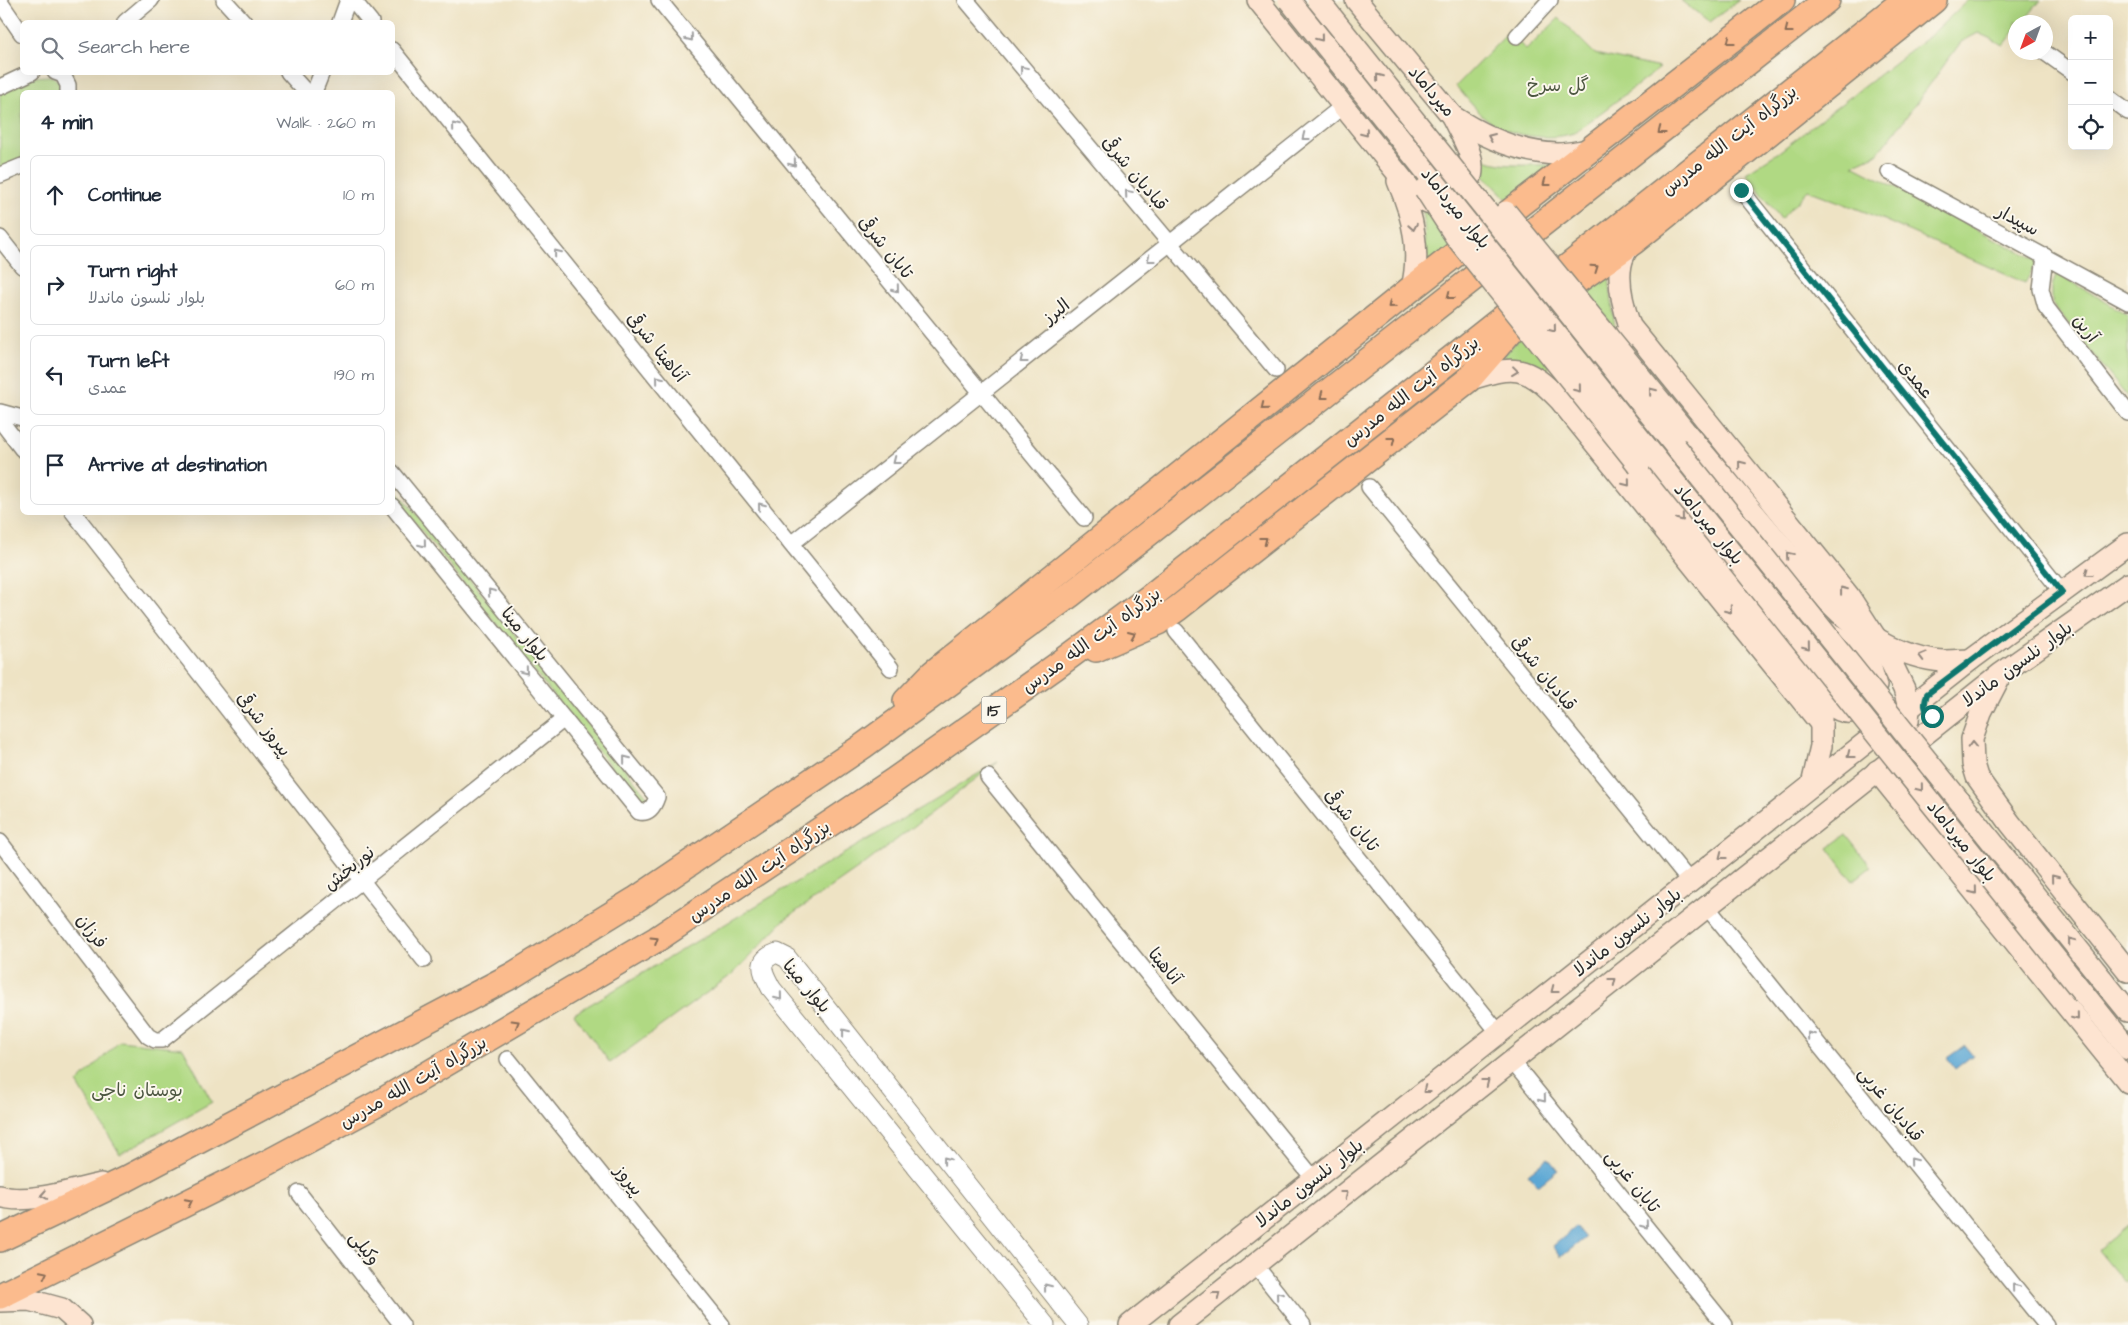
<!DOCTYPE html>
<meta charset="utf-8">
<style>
:root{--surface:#fff;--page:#f6f6f7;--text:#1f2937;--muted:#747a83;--line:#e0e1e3}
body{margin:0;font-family:"Architects Daughter","Playpen Sans Arabic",sans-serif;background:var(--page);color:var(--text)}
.controls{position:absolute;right:15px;top:15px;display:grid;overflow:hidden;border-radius:8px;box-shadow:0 5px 20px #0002}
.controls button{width:45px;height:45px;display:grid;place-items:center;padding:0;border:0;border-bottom:1px solid var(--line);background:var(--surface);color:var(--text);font:25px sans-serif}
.compass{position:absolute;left:2008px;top:15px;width:45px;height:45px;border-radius:50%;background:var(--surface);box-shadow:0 5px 20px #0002;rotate:221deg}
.stop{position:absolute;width:15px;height:15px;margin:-11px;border:4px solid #0f766e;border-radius:50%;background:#fff}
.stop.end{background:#0f766e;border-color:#fff;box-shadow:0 1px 5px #0008}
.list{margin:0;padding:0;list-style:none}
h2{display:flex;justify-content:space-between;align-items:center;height:65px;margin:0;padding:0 20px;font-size:21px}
h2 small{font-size:16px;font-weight:400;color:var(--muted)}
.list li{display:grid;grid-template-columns:32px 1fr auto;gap:15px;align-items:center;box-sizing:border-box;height:80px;margin:0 10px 10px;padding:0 10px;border:1px solid var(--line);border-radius:8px}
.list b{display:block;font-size:19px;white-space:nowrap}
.list p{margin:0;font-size:16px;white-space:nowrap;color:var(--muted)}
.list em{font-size:16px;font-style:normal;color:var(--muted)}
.icon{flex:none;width:28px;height:28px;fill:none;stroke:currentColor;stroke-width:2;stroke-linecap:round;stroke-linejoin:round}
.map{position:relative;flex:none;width:2128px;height:1325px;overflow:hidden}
.search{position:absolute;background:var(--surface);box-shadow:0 5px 20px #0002;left:20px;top:20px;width:375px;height:55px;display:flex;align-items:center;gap:12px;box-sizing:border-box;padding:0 18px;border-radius:8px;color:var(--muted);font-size:19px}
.panel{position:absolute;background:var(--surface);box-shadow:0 5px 20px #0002;left:20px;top:90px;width:375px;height:425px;border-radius:8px}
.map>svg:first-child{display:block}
.green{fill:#b0d983;stroke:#6e8257}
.water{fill:#5ca7d4;stroke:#446980}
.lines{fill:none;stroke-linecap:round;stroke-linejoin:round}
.minor-casing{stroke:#8c8778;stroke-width:18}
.tertiary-casing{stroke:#8c8778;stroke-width:21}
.secondary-casing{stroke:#8c8778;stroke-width:24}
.trunk-casing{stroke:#8c8778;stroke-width:28}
.minor{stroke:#fff;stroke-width:15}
.tertiary{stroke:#fff;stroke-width:19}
.secondary{stroke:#fde4d1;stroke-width:21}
.trunk{stroke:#fbbb8d;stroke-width:25}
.secondary-bridge-casing{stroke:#8c8778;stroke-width:24;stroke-linecap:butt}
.secondary-bridge{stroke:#fde4d1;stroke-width:21}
.oneway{stroke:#896c57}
.oneway2{stroke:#a0a0a0}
.oneway3{stroke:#94887e}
.route{stroke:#0f766e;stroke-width:6}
.labels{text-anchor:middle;stroke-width:4;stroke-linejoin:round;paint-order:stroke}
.shield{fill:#fbf7ec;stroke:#696865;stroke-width:1}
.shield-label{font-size:16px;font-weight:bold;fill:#2b2b2b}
.park-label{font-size:18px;fill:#4c5641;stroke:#fbf7ec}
.street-label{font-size:18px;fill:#2b2b2b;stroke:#fbf7ec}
</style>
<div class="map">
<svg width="2128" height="1325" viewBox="0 0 2128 1325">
<rect width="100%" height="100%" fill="#fbf7ec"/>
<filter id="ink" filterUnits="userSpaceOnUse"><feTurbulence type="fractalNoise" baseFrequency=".02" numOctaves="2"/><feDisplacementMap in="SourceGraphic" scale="10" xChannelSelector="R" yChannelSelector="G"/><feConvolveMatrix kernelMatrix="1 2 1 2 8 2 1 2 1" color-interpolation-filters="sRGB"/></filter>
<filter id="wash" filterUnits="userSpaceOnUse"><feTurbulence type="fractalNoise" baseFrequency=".0096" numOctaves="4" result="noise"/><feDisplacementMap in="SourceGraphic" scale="20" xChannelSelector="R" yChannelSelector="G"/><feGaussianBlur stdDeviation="1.12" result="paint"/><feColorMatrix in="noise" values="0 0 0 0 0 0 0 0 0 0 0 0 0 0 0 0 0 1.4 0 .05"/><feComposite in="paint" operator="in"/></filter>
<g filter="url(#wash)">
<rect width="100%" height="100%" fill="#eee3c4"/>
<g class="green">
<path d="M 1680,0 L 1739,0 L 1710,22 Z"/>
<path d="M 1968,0 L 2041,0 L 2023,22 L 2016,22 L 2015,31 L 2004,45 L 1978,33 L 1961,42 L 1903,121 L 1877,154 L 1853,165 L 2038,261 L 2025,283 L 1868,213 L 1808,190 L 1781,219 L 1746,173 L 1779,152 L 1933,33 Z"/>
<path d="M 1559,18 L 1595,54 L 1660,68 L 1574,133 C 1548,141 1510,137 1488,120 C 1476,111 1466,97 1456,86 L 1509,32 L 1526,50 Z"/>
<path d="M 48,76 L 54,77 L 61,84 L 62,92 L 22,92 L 22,159 L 0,169 L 0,92 L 33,77 Z"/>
<path d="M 1479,156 C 1496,169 1529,164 1552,165 L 1511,203 L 1475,166 Z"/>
<path d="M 1423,209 L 1430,209 L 1456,247 L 1420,274 C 1426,251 1425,232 1423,209 Z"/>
<path d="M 2057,273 L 2128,315 L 2128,398 L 2052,303 L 2052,286 Z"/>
<path d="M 1609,276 L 1615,329 L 1587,294 Z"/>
<path d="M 1524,332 L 1550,367 L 1541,375 L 1528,365 L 1504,356 Z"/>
<path d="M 392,484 L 651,801 L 643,807 L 393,495 Z"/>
<path d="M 998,762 L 866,863 L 784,920 L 734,973 L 610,1063 L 574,1014 Z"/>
<path d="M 1846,835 L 1871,867 L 1853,881 L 1828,848 Z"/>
<path d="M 120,1041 L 183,1048 L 212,1102 L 120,1154 L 77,1083 Z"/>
<path d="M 2128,1226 L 2128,1281 L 2125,1283 L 2098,1250 Z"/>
</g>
<g class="water">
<path d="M 1965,1045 L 1973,1055 L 1955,1069 L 1947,1058 Z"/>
<path d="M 1548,1158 L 1558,1170 L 1538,1186 L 1528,1174 Z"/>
<path d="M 1576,1227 L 1585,1238 L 1561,1257 L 1553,1246 Z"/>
</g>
</g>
<g filter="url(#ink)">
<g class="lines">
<g class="minor-casing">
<g id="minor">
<path d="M 224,0 L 244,22"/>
<path d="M 353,0 L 371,22"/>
<path d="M 659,0 L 1084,518"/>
<path d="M 966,0 L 1276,370"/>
<path d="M 0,2 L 22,34"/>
<path d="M 125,22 L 151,0"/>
<path d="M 340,22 L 348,0"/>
<path d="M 1517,36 L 1550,0"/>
<path d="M 392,50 L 891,668"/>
<path d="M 2044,52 L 2072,72"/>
<path d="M 55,72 L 63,75 L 68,85 L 68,92"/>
<path d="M 288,72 L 306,92"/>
<path d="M 0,87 L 32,72"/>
<path d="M 314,92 L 322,72"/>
<path d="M 2109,98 L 2128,112"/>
<path d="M 1889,172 L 2128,302"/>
<path d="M 0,175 L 22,166"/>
<path d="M 1741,190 L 2062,592"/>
<path d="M 0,238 L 22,266"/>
<path d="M 2045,256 L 2041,289 L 2046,307 L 2128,413"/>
<path d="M 0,412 L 22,418"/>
<path d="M 0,420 L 22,449"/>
<path d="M 392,472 L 657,797 C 654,806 649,814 639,812 L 392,506"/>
<path d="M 1369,487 L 1690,882"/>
<path d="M 73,512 L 424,960"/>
<path d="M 791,544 L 1343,106"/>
<path d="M 1176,631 L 1499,1033"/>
<path d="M 988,777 L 1314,1179"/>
<path d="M 0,842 L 148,1036 L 155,1040 L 162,1040 L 564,719"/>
<path d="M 1707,907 L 2046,1325"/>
<path d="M 508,1059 L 722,1325"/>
<path d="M 1512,1061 L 1725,1325"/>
<path d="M 299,1193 L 402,1325"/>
<path d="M 1255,1265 L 1303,1325"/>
</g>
</g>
<g class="tertiary-casing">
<path id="tertiary" d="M 1045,1325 L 771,988 C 763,972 755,961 777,953 L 787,958 L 1078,1325"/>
</g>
<g class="secondary-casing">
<g id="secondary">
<path d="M 1258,0 L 1411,190 C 1417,196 1425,204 1434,205 C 1453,206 1473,186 1472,167 C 1472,150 1459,132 1452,116"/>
<path d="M 1356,0 L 1452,116 C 1484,137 1520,153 1558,154 C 1569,154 1580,151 1590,150"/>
<path d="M 1398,181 C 1413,216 1421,251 1412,288"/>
<path d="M 1633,242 C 1630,246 1626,250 1624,255 C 1615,275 1623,306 1630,326 L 1848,595 L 1890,660 L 1904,689 L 1909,708 L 1908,721"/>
<path d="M 1613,364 L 1613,357 L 1630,326"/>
<path d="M 1468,380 C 1513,365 1526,364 1560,400 L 1821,724"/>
<path d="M 1683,429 L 1829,602 C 1855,630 1904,659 1943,661 C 1952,661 1961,660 1970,660"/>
<path d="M 1639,466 L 1828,703 C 1852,722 1864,709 1876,686 L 1869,661 L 1859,649 L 1797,616 L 1694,486"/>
<path d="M 1998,680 L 1981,713 L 1972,739 L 1973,764 L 1977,777 L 2010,823 L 2128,971"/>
<path d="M 1877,771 L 2128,1082"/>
<path d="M 1812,785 L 1821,746 L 1821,711"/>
<path d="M 2102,979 L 2128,1011"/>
<path d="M 2084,994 L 2128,1049"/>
<path d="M 0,1196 C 26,1205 74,1190 101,1184"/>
<path d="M 0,1301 L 29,1300 L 62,1309 L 80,1325"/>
<path d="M 1130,1325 L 1970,660 L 2128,544"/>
<path d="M 1179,1325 L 2002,673 L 2128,584"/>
</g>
</g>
<g class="trunk-casing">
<g id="trunk">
<path d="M 1561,292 L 1633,242 L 1934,0"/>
<path d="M 1096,649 L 1158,622 L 1178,608 L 1468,380 L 1520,320"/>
<path d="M 906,701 L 933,673 L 1412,288 L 1782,0"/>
<path d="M 0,1239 L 126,1179 L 513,975 L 635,900 L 863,746 L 1070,595 L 1827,0"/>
<path d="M 0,1296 L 269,1162 L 377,1104 L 657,939 L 892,782 L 1055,667 L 1150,597 L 1905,0"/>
</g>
</g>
<use href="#minor" class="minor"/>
<use href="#tertiary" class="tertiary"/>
<use href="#secondary" class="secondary"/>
<use href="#trunk" class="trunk"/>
<g class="secondary-bridge-casing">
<g id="secondary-bridge">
<path d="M 1289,0 L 2084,994"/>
<path d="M 1318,0 L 2102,979"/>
<path d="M 1425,189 L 1456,237 L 1639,466"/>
<path d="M 1506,212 L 1683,429"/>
</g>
</g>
<use href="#secondary-bridge" class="secondary-bridge"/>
</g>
<defs><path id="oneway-chevron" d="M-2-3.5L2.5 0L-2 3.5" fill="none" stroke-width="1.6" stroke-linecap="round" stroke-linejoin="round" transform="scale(1.25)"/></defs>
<g class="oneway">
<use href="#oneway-chevron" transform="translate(1788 30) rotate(142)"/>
<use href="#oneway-chevron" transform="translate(1730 41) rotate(142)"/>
<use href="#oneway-chevron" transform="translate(1661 131) rotate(142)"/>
<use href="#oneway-chevron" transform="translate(1546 183) rotate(143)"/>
<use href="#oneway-chevron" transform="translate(1595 268) rotate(-35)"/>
<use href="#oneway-chevron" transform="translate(1450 296) rotate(142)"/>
<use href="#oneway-chevron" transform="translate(1391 305) rotate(141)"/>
<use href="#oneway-chevron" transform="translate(1323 396) rotate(142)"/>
<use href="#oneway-chevron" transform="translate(1264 407) rotate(141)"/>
<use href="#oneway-chevron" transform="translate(1392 440) rotate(-38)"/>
<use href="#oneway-chevron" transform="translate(1264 540) rotate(-38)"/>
<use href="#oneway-chevron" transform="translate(1132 634) rotate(-24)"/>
<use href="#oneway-chevron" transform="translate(655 940) rotate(-32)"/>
<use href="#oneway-chevron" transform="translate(516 1023) rotate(-31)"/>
<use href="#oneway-chevron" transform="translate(189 1202) rotate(-27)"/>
<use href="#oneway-chevron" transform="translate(44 1274) rotate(-26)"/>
</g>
<g class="oneway2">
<use href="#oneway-chevron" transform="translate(690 38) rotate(51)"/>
<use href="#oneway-chevron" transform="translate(1023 69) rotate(-130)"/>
<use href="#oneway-chevron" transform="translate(455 126) rotate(-129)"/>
<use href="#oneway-chevron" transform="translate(1305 137) rotate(142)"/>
<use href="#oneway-chevron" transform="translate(793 163) rotate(51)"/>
<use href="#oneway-chevron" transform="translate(1128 193) rotate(-130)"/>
<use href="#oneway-chevron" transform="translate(557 253) rotate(-129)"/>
<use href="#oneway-chevron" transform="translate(1150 259) rotate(142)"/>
<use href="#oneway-chevron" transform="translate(896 289) rotate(51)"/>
<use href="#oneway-chevron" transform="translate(1023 360) rotate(142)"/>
<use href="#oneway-chevron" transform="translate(659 379) rotate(-129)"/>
<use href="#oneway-chevron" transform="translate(896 461) rotate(142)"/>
<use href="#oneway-chevron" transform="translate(761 506) rotate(-129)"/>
<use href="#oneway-chevron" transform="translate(423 544) rotate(51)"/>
<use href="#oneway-chevron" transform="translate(491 592) rotate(-129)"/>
<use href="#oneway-chevron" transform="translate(525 671) rotate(51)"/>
<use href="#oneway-chevron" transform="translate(626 759) rotate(-129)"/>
<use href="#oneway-chevron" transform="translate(779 997) rotate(51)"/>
<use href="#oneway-chevron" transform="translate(845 1032) rotate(-128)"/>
<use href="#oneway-chevron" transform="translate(1810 1035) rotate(-129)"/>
<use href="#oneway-chevron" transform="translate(1543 1099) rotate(51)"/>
<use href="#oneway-chevron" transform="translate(946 1160) rotate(-128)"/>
<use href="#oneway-chevron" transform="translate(1913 1161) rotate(-129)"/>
<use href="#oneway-chevron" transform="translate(1645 1225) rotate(51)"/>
<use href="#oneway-chevron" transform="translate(1047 1287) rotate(-128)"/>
<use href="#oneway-chevron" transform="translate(2015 1287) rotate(-129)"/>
<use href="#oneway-chevron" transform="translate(1279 1295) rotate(-129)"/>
</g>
<g class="oneway3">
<use href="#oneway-chevron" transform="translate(1320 38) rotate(51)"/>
<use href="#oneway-chevron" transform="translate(1379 77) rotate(-129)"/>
<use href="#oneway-chevron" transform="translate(1365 133) rotate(51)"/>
<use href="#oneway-chevron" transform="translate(1491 137) rotate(-157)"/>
<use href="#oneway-chevron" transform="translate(1413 227) rotate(80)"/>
<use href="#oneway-chevron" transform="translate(1553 329) rotate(51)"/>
<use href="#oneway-chevron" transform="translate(1515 371) rotate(7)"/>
<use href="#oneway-chevron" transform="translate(1578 389) rotate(51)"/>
<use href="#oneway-chevron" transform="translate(1652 391) rotate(-129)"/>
<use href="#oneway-chevron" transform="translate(1741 464) rotate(-129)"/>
<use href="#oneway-chevron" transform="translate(1627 483) rotate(51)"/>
<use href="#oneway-chevron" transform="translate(1681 518) rotate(51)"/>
<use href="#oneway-chevron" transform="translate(1789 555) rotate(-130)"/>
<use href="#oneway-chevron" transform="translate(2088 573) rotate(144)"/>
<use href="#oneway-chevron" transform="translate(1843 590) rotate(-128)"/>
<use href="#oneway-chevron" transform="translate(1729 610) rotate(51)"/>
<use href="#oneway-chevron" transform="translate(1807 647) rotate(51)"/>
<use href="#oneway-chevron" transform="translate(1922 656) rotate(-165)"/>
<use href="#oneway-chevron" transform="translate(1972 745) rotate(-91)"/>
<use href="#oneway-chevron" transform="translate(1850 755) rotate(142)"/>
<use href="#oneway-chevron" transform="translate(1920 788) rotate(51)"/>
<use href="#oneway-chevron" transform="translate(1722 856) rotate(142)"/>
<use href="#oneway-chevron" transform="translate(2054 878) rotate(-129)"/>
<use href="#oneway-chevron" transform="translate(1974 891) rotate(51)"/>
<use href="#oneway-chevron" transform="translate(2071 941) rotate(-129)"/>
<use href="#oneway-chevron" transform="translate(1613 981) rotate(-38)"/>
<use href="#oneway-chevron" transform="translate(1554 990) rotate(142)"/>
<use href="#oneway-chevron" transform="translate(2076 1017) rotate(51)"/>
<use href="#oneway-chevron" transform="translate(1486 1082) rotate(-38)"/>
<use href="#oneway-chevron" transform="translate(1426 1090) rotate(142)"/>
<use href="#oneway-chevron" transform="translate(1345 1194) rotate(-38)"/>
<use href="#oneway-chevron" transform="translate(44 1195) rotate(170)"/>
<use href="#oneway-chevron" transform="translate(1217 1295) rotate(-38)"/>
</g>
</g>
<g class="lines" filter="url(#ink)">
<path class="route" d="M 1741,190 L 2062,592 L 1927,694 C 1924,704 1923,709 1932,716"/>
</g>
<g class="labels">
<rect class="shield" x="981.5" y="696.5" width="25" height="27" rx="4"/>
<g class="shield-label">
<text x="994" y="716">15</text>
</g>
<g class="park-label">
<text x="1558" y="91">گل سرخ</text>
<text x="137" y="1096">بوستان ناجی</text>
</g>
<g class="street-label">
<text transform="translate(1432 91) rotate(49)" y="6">میرداماد</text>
<text transform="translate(1729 140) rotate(-38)" y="6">بزرگراه آیت الله مدرس</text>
<text transform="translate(1135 173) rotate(50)" y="6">قبادیان شرقی</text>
<text transform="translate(1456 208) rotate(51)" y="6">بلوار میرداماد</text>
<text transform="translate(2018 220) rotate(28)" y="6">سپیدار</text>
<text transform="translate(886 247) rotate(51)" y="6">تابان شرقی</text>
<text transform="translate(1056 311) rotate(-38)" y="6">البرز</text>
<text transform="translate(2086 328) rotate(52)" y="6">آرین</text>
<text transform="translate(657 347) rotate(51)" y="6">آناهیتا شرقی</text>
<text transform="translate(1916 379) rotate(51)" y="6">عمدی</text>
<text transform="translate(1411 391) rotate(-38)" y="6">بزرگراه آیت الله مدرس</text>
<text transform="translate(1709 524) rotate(51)" y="6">بلوار میرداماد</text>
<text transform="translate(525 634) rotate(51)" y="6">بلوار مینا</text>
<text transform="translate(1091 640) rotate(-36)" y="6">بزرگراه آیت الله مدرس</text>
<text transform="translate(2017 664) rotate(-36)" y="6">بلوار نلسون ماندلا</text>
<text transform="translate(1544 673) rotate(51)" y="6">قبادیان شرقی</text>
<text transform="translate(264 724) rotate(52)" y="6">پیروز شرقی</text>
<text transform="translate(1352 820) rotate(51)" y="6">تابان شرقی</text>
<text transform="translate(1962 841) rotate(51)" y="6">بلوار میرداماد</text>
<text transform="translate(349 868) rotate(-39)" y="6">نوربخش</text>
<text transform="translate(759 871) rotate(-34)" y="6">بزرگراه آیت الله مدرس</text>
<text transform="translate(92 931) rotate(53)" y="6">فرزان</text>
<text transform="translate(1627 932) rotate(-38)" y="6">بلوار نلسون ماندلا</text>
<text transform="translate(1165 966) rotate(51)" y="6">آناهیتا</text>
<text transform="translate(807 986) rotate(50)" y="6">بلوار مینا</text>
<text transform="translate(413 1082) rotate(-30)" y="6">بزرگراه آیت الله مدرس</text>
<text transform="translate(1891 1104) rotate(51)" y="6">قبادیان غربی</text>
<text transform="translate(629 1180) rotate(51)" y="6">پیروز</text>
<text transform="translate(1633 1181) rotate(51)" y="6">تابان غربی</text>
<text transform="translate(1309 1183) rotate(-38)" y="6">بلوار نلسون ماندلا</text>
<text transform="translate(365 1248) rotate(52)" y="6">وكيلی</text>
</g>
</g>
</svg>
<div class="controls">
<button>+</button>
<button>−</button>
<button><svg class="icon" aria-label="locate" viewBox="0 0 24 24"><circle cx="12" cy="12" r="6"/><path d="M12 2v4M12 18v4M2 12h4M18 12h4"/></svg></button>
</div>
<svg class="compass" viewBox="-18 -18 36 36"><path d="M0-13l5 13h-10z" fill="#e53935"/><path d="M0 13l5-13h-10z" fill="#747a83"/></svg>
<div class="stop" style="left:1932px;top:716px"></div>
<div class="stop end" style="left:1741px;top:190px"></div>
<div class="search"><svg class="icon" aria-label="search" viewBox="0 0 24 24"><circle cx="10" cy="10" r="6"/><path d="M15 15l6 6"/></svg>Search here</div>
<section class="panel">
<h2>4 min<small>Walk · 260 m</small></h2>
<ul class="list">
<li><svg class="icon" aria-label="ahead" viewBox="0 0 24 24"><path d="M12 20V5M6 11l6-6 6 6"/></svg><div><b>Continue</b></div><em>10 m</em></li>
<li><svg class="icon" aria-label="right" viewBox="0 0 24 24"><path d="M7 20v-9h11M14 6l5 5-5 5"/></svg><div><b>Turn right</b><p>بلوار نلسون ماندلا</p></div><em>60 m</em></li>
<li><svg class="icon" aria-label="left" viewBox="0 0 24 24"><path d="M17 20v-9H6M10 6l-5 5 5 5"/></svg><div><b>Turn left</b><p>عمدی</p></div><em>190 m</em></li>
<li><svg class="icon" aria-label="arrive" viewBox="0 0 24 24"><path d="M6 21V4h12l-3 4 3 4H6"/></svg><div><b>Arrive at destination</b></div></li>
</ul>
</section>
</div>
